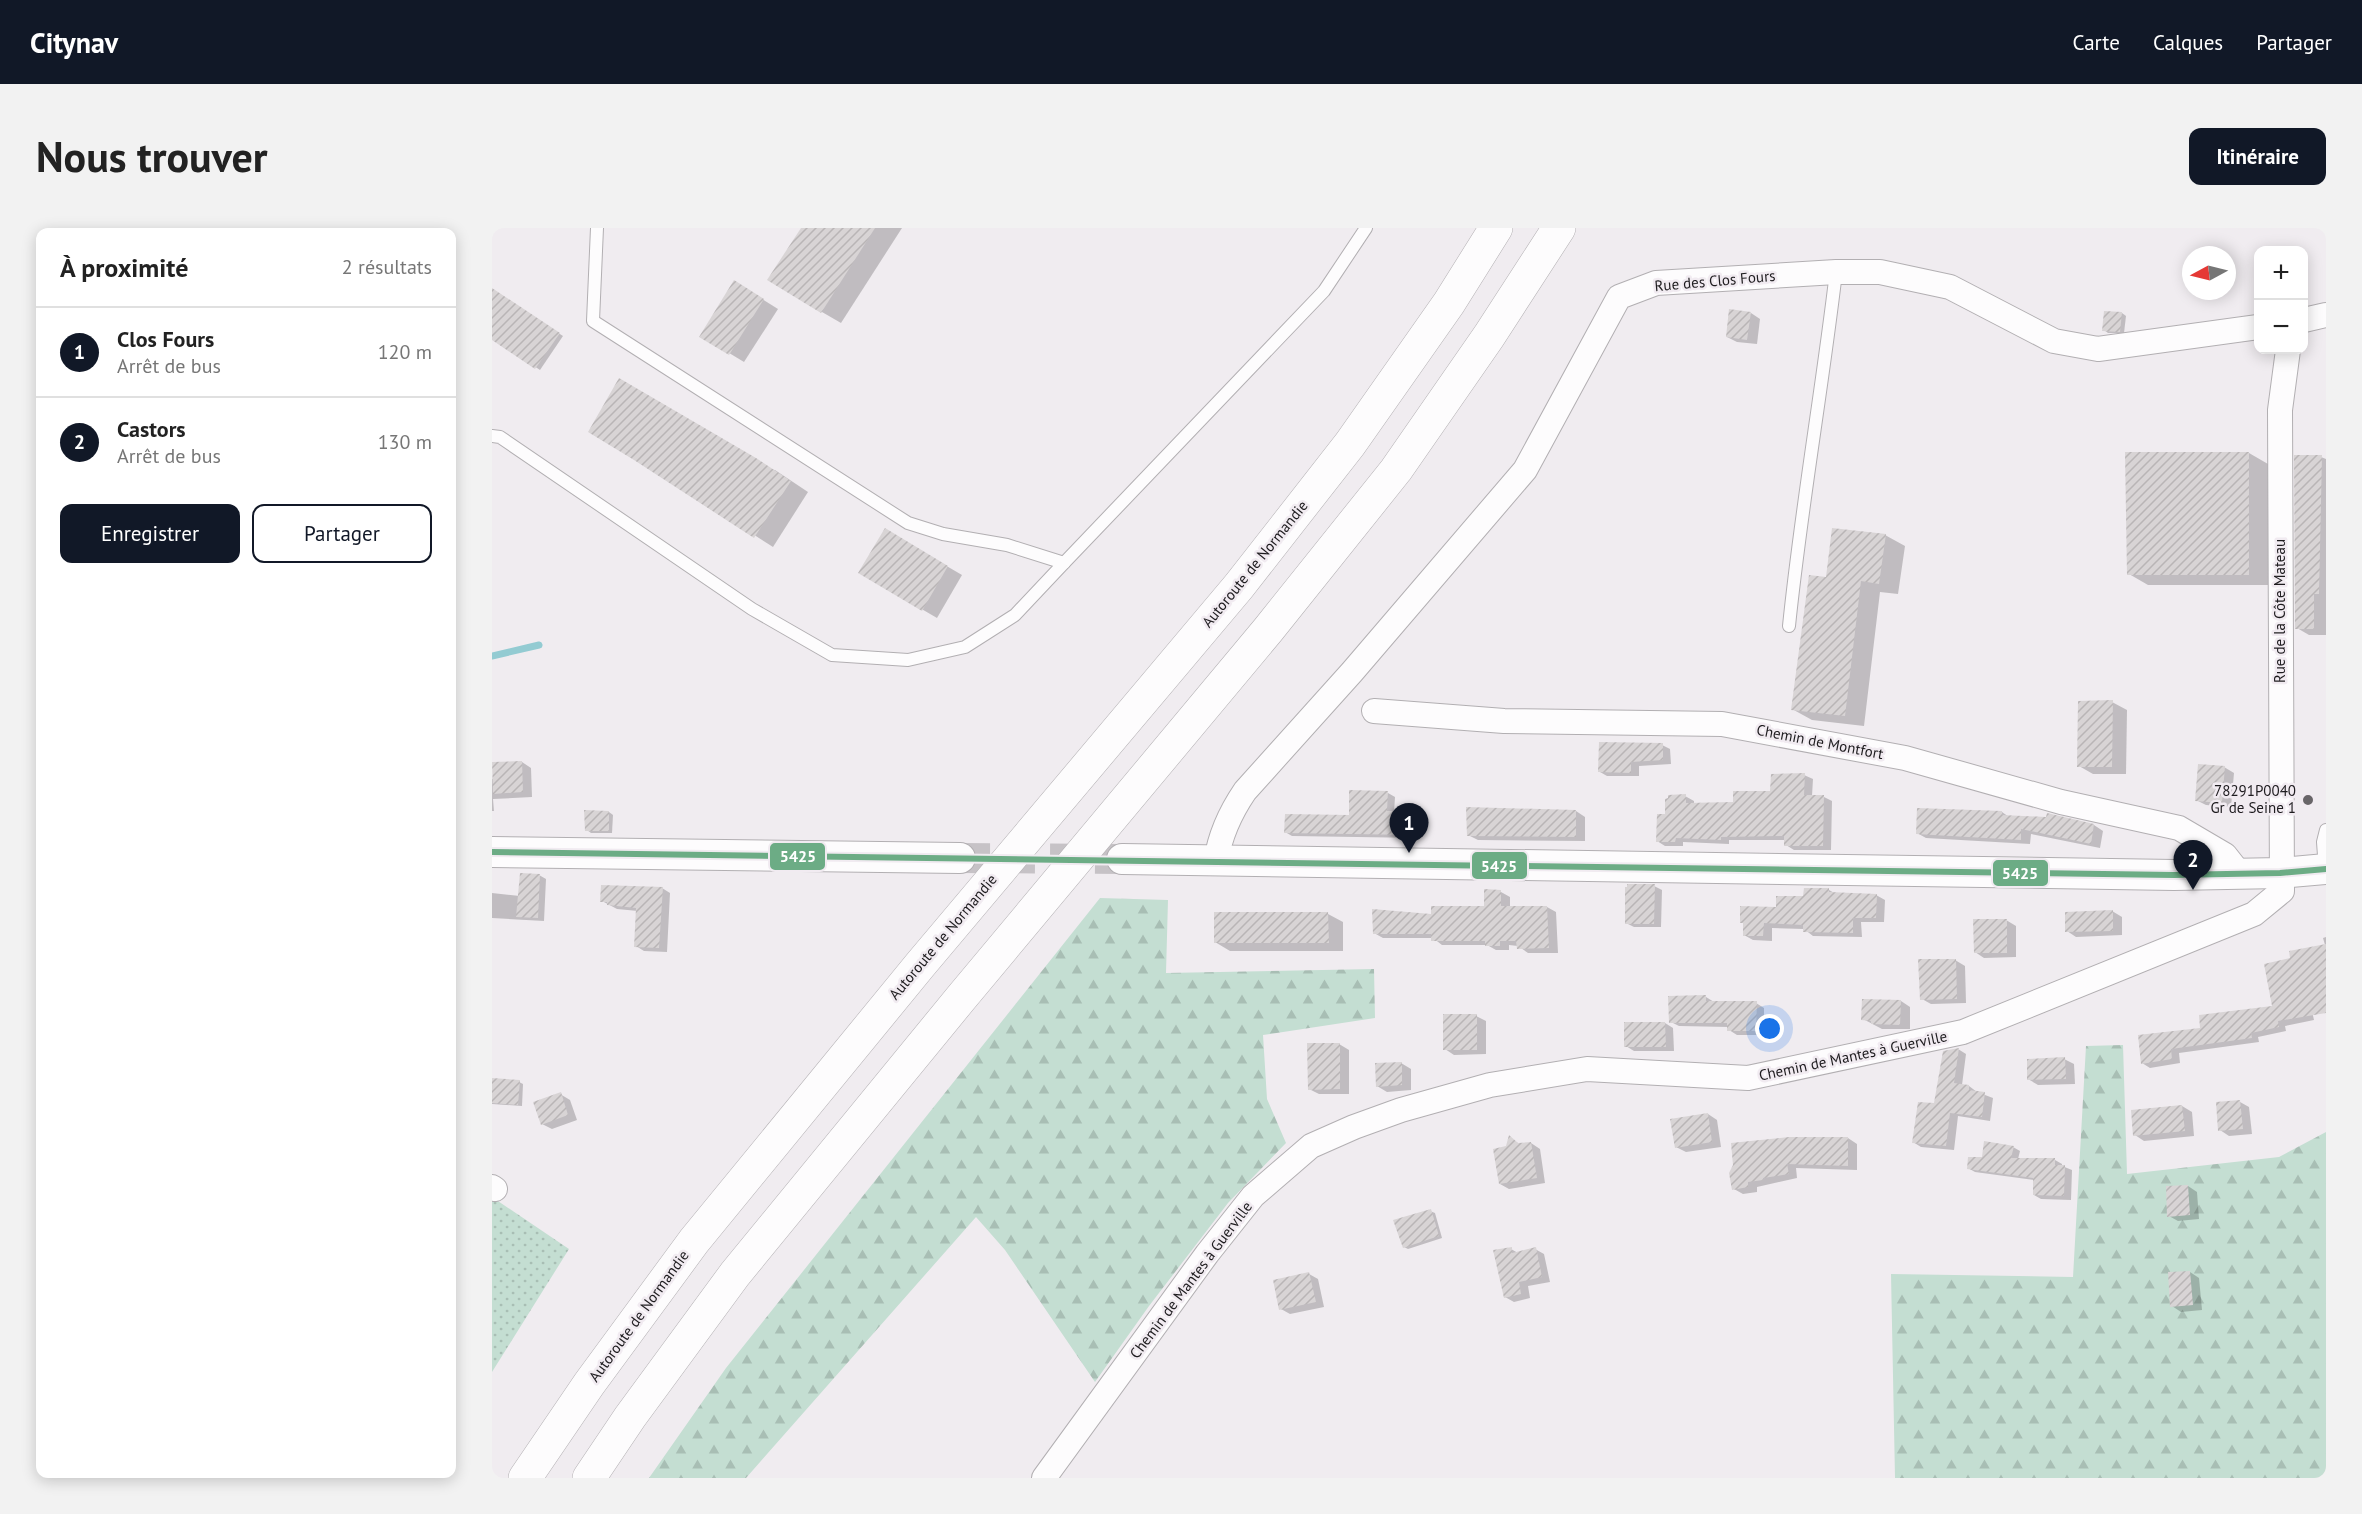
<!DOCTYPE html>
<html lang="fr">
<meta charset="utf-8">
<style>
:root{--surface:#fff;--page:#f2f2f2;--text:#222;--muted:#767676;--line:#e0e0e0;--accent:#111827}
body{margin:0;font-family:"PT Sans",sans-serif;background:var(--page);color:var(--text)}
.controls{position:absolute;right:18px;top:18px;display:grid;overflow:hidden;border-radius:12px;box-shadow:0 3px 15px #0003}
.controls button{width:54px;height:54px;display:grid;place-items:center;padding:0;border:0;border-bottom:2px solid var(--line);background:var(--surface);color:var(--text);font:30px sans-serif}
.compass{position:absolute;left:1690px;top:18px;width:54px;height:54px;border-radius:50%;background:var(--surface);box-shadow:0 3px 15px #0003;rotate:263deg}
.you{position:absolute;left:1278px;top:801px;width:21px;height:21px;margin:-15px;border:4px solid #fff;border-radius:50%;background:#1a73e8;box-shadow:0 0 0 9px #1a73e833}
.badge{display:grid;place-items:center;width:39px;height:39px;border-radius:50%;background:var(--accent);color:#fff;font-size:20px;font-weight:700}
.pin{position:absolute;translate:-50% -50px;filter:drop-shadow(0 2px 3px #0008)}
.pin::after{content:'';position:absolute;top:32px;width:21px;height:18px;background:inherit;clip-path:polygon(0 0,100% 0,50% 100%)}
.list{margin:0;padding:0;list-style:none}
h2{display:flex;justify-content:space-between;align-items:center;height:78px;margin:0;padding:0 24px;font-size:26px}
h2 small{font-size:20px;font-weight:400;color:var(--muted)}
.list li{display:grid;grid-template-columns:39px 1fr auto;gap:18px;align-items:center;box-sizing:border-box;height:90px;padding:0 24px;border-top:2px solid var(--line)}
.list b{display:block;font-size:22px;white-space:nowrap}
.list p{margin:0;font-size:20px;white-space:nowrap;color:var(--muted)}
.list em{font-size:20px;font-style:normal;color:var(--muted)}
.actions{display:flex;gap:12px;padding:18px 24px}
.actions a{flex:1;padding:14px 0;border:2px solid var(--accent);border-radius:12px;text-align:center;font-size:21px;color:var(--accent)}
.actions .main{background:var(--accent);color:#fff}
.map{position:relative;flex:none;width:1834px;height:1250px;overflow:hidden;border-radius:12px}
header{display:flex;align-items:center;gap:36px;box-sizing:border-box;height:84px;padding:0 30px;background:var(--accent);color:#fff}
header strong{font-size:28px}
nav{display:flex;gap:33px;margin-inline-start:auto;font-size:21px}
.intro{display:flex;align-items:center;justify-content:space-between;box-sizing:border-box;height:144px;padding:0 36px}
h1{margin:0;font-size:42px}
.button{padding:15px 27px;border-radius:12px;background:var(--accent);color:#fff;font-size:21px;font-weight:700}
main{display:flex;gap:36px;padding:0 36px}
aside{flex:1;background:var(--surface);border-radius:12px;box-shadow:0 3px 15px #0003}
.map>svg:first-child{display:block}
.grass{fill:url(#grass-dots)}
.forest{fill:url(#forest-firs)}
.shadow{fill:#0003}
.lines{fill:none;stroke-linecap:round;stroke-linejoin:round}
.stream{stroke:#93cbd2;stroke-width:7}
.building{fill:url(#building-hatch)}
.tertiary-tunnel{stroke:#c6c2c6;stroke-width:30;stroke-dasharray:30 15;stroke-linecap:butt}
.service-casing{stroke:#b2afb2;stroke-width:14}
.minor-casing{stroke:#b2afb2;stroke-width:26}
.tertiary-casing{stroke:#b2afb2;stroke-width:32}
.motorway-casing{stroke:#b2afb2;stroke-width:34}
.service{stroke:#fdfcfd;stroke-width:12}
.minor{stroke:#fdfcfd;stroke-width:24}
.tertiary{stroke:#fdfcfd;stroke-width:30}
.motorway{stroke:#fdfcfd;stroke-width:33}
.bus-1-casing{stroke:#f1ebf1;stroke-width:10}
.bus-1{stroke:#6cac85;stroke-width:6}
.poi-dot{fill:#686568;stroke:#f1ebf1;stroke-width:2}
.labels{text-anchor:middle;stroke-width:5;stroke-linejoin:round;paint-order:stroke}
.street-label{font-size:15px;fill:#1e1c1f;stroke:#f1ebf1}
.poi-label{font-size:15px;fill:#1e1c1f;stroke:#f1ebf1;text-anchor:end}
.line-badge{stroke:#f1ebf1;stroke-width:2}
.badge-label{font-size:16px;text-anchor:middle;font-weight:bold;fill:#fff}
</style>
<header>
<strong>Citynav</strong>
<nav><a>Carte</a><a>Calques</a><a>Partager</a></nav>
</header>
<div class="intro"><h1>Nous trouver</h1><a class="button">Itinéraire</a></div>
<main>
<aside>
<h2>À proximité<small>2 résultats</small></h2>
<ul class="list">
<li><span class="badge">1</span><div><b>Clos Fours</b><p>Arrêt de bus</p></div><em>120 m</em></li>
<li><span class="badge">2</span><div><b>Castors</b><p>Arrêt de bus</p></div><em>130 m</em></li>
</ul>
<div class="actions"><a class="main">Enregistrer</a><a>Partager</a></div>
</aside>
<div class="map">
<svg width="1834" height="1250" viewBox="0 0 1834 1250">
<defs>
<pattern id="grass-dots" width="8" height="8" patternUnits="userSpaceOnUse" patternTransform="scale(1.5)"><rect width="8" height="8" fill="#c4ded2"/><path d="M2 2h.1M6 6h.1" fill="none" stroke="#a8beb4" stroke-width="1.8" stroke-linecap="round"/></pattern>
<pattern id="forest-firs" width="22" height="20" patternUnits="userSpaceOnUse" patternTransform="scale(1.5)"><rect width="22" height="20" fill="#c4ded2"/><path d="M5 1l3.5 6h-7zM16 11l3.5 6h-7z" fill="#a8beb4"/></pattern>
<pattern id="building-hatch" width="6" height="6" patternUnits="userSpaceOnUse" patternTransform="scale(1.5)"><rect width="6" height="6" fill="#d8d4d5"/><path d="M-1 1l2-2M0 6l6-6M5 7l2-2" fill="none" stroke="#b9b5b6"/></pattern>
</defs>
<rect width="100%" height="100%" fill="#f0ecf0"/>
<path class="grass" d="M 0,969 L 77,1021 L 0,1144 Z"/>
<g class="forest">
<path d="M 608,670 L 676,672 L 674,745 L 882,741 L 883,790 L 771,807 L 775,871 L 794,915 L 736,975 L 657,1078 L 603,1154 L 513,1022 L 484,989 L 254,1250 L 157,1250 L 234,1140 Z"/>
<path d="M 1631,817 L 1635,946 L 1787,929 L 1834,904 L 1834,1250 L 1403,1250 L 1399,1046 L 1581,1049 L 1594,818 Z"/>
</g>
<g class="shadow">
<path d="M 310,0 L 410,0 L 349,95 L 330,84 Z"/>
<path d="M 257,63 L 286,81 L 252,134 L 209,108 Z"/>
<path d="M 6,66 L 71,108 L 48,142 L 0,110 L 0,74 Z"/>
<path d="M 1259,85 L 1268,91 L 1265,116 L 1245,114 L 1235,109 Z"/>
<path d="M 1630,85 L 1634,88 L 1632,105 L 1616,105 L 1612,102 Z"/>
<path d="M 1757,225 L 1776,236 L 1776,357 L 1656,357 L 1637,346 Z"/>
<path d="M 1829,229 L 1834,231 L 1834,407 L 1817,407 L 1805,400 Z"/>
<path d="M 143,230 L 283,242 L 316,264 L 281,319 Z"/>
<path d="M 393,302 L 470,347 L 445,390 L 368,345 Z"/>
<path d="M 1393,307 L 1413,318 L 1406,366 L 1388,364 L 1372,498 L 1320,492 L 1300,481 L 1336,351 Z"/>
<path d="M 1620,474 L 1635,482 L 1634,546 L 1601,546 L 1587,538 Z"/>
<path d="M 1170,517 L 1178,521 L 1179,536 L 1147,538 L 1147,548 L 1115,548 L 1108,544 Z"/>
<path d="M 30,534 L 39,540 L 40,569 L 1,571 L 2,583 L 0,583 L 0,551 Z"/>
<path d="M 1732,539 L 1742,545 L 1739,579 L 1714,577 L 1704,572 Z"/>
<path d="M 1312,547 L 1321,551 L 1320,568 L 1332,569 L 1340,573 L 1339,622 L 1302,622 L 1294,617 L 1294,612 L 1237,612 L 1237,616 L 1191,614 L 1191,618 L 1173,618 L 1165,613 L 1174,587 L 1193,568 L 1202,573 L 1202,576 L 1242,576 L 1279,565 Z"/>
<path d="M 896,565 L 903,569 L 902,585 L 922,585 L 929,589 L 929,610 L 800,608 L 793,604 L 858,589 Z"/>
<path d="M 1084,583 L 1093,589 L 1093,613 L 986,612 L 976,607 Z"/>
<path d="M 117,584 L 121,587 L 120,605 L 99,605 L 95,602 Z"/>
<path d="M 1510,584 L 1517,589 L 1555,590 L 1556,587 L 1602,597 L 1611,603 L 1608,620 L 1539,606 L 1538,616 L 1434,610 L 1425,605 Z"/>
<path d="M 47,647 L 54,651 L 52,693 L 0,690 L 0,665 L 28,668 Z"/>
<path d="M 1162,658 L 1170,662 L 1169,699 L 1142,699 L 1134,695 Z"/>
<path d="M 170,660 L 178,665 L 175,724 L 152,723 L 144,718 L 146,683 L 125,681 L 110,673 Z"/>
<path d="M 1337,662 L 1344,666 L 1384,667 L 1393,672 L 1392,694 L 1369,694 L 1370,709 L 1321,708 L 1312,701 L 1280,700 L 1280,713 L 1261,712 L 1252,707 L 1285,681 Z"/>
<path d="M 1009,664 L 1018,669 L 1018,679 L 1055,679 L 1064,684 L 1066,725 L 1036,725 L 1026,718 L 1017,717 L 1017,722 L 1004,722 L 995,717 L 950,717 L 941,710 L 891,710 L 882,705 L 940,687 L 994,680 Z"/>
<path d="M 1620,683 L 1630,689 L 1630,707 L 1584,709 L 1575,703 Z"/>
<path d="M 836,686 L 851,694 L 851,723 L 738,723 L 723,714 Z"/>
<path d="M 1514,692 L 1524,698 L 1524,729 L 1492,730 L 1483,724 Z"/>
<path d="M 1834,709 L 1834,766 L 1817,770 L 1822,792 L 1793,798 L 1794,803 L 1766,809 L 1767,814 L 1687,825 L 1688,835 L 1658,840 L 1650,835 L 1710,802 L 1782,779 L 1800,731 L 1833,717 L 1831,710 Z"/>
<path d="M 1463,732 L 1473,738 L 1474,775 L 1439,776 L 1430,771 Z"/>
<path d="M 1214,769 L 1222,774 L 1264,775 L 1272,780 L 1272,807 L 1245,807 L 1237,802 L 1237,799 L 1187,798 L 1179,794 Z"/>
<path d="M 1372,772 L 1409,773 L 1418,779 L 1418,801 L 1390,801 L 1371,791 Z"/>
<path d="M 984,788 L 994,793 L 994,826 L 962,827 L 953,821 Z"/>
<path d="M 1173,795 L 1181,800 L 1182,823 L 1142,823 L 1134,818 Z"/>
<path d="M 847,816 L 857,822 L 857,866 L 827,866 L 817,861 Z"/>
<path d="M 1466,821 L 1474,826 L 1470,857 L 1477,858 L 1485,864 L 1501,870 L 1498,893 L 1466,888 L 1462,922 L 1429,919 L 1421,914 L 1443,877 Z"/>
<path d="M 1572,831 L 1582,836 L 1583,856 L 1546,857 L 1536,851 Z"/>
<path d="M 909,835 L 919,841 L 919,862 L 895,864 L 885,858 Z"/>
<path d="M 0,851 L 27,854 L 31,856 L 30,878 L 0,876 Z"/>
<path d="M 68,866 L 78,872 L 85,892 L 60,901 L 50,896 Z"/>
<path d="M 1748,874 L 1757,879 L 1760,906 L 1737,908 L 1728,902 Z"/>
<path d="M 1690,878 L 1700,884 L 1702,908 L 1652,913 L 1643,907 Z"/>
<path d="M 1216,886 L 1225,892 L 1229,919 L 1194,924 L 1184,919 Z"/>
<path d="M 1018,910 L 1029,917 L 1039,915 L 1048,921 L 1053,955 L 1017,961 L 1008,956 Z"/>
<path d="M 1356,910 L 1365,916 L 1365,942 L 1304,940 L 1305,950 L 1265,959 L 1265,964 L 1251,966 L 1242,961 L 1242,937 Z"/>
<path d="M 1521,919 L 1528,923 L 1526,931 L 1563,932 L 1570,936 L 1570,938 L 1580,942 L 1579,972 L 1549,971 L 1542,967 L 1542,952 L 1483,944 L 1476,940 L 1491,931 Z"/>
<path d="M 1696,958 L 1705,964 L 1707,991 L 1686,993 L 1677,988 Z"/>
<path d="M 938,983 L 943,985 L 950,1010 L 916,1021 L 912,1019 Z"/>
<path d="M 1019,1021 L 1026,1025 L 1043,1021 L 1052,1026 L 1058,1054 L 1036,1058 L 1038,1070 L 1022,1074 L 1013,1069 Z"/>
<path d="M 1698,1044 L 1707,1050 L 1710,1082 L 1689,1084 L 1680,1078 Z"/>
<path d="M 817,1046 L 826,1051 L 832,1079 L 798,1086 L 789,1081 Z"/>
</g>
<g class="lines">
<path class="stream" d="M 0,428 L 47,417"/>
</g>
<g class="building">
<path d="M 309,0 L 383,0 L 329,85 L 275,52 Z"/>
<path d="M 242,52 L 272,71 L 237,127 L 207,109 Z"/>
<path d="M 0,60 L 68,105 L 43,141 L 0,112 Z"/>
<path d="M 1237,81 L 1259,84 L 1255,112 L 1234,109 Z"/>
<path d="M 1612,83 L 1630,84 L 1628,104 L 1610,103 Z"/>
<path d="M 127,150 L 264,230 L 299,253 L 262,310 L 142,232 L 96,204 Z"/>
<path d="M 1633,224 L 1757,224 L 1757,347 L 1635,347 Z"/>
<path d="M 1802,227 L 1830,227 L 1827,366 L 1822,366 L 1822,401 L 1803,401 Z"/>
<path d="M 393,300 L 456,338 L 430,383 L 366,345 Z"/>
<path d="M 1340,300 L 1394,306 L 1387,356 L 1369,353 L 1353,488 L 1299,482 L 1317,347 L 1334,349 Z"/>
<path d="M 1621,472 L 1620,539 L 1585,539 L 1586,473 Z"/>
<path d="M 1107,514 L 1171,515 L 1171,532 L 1139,534 L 1139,545 L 1106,544 Z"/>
<path d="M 30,533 L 31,564 L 1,566 L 0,534 Z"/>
<path d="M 1706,536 L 1733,538 L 1730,575 L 1703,573 Z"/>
<path d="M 1313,545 L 1312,567 L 1332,567 L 1331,618 L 1292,618 L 1292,608 L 1229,609 L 1229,612 L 1184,610 L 1183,614 L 1164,614 L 1165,586 L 1173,586 L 1173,571 L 1176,570 L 1176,567 L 1194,566 L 1194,575 L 1241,574 L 1241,563 L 1278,563 L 1279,546 Z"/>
<path d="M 857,562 L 896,563 L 895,583 L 923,583 L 923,607 L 792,605 L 793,586 L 857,587 Z"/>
<path d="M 974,579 L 1084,582 L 1084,609 L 975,608 Z"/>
<path d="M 1425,580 L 1510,583 L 1510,587 L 1554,589 L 1555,585 L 1602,596 L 1599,616 L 1529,601 L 1529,612 L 1424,606 Z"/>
<path d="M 92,582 L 117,583 L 117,603 L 93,603 Z"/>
<path d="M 28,645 L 48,646 L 46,690 L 24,689 Z"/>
<path d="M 1135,656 L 1163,656 L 1162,696 L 1133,696 L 1133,659 L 1135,659 Z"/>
<path d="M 109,657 L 171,659 L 167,720 L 142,719 L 144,680 L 115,677 L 115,674 L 108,674 Z"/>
<path d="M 1312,660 L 1337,660 L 1337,664 L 1385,666 L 1384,690 L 1361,690 L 1361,705 L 1311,704 L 1311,697 L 1272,695 L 1271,708 L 1251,708 L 1251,695 L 1248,695 L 1248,678 L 1284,679 L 1284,668 L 1311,668 Z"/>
<path d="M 992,661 L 1009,662 L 1009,678 L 1055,678 L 1057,720 L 1025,721 L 1024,713 L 1008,713 L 1008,718 L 993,718 L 993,713 L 939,713 L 939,706 L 881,706 L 880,681 L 939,686 L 939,678 L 992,678 Z"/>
<path d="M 1621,682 L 1621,703 L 1573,704 L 1573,684 Z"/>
<path d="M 722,684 L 836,684 L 837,715 L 722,715 Z"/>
<path d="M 1481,691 L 1515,691 L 1515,725 L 1482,725 Z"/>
<path d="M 1834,716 L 1834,785 L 1786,793 L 1787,799 L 1759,805 L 1760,810 L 1679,821 L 1680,831 L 1649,836 L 1646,807 L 1708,800 L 1707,787 L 1780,778 L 1772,736 L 1798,730 L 1797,723 Z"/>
<path d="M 1426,731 L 1464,731 L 1465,771 L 1428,772 Z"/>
<path d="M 1214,767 L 1214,773 L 1265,773 L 1264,803 L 1235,803 L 1235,795 L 1177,795 L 1176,768 Z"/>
<path d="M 1370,771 L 1409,772 L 1408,797 L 1379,796 L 1379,793 L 1369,792 Z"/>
<rect x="951" y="786" width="34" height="36"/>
<path d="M 1132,794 L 1173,794 L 1174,819 L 1132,819 Z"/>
<path d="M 815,815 L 848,815 L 848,861 L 816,862 Z"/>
<path d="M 1467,820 L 1462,855 L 1477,857 L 1477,862 L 1493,864 L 1490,889 L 1458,885 L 1454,918 L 1420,915 L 1426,874 L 1442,875 L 1451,823 Z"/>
<path d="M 1573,829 L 1574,851 L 1535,852 L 1535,831 Z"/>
<path d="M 910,834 L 910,857 L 884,859 L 883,835 Z"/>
<path d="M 0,850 L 28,852 L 26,877 L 0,875 Z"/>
<path d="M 69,864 L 76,887 L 49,897 L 41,874 Z"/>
<path d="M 1748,872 L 1751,901 L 1726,903 L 1724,874 Z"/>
<path d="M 1690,877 L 1693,903 L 1641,908 L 1639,882 Z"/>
<path d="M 1216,885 L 1220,914 L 1183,920 L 1178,891 Z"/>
<path d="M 1017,907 L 1026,915 L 1039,914 L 1045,950 L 1007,956 L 1001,921 L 1014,918 Z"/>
<path d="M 1297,909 L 1356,909 L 1356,938 L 1295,936 L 1297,946 L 1271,950 L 1271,952 L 1256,954 L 1256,959 L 1240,962 L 1237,945 L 1241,937 L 1239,915 Z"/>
<path d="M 1492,913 L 1522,918 L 1519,930 L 1563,930 L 1563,937 L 1573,937 L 1572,968 L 1541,967 L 1541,950 L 1475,941 L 1476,929 L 1490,929 Z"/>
<path d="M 1696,957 L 1698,987 L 1675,989 L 1674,958 Z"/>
<path d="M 939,981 L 947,1008 L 911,1020 L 901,992 Z"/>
<path d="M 1020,1019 L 1020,1025 L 1044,1019 L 1050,1049 L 1027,1054 L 1029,1066 L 1012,1070 L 1001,1022 Z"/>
<path d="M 1698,1043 L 1701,1077 L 1678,1079 L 1676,1044 Z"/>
<path d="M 817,1044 L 824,1074 L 787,1082 L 781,1052 Z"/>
</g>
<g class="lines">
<path class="tertiary-tunnel" d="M 468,630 L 630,631"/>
<g class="service-casing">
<g id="service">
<path d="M 105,0 L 101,93 L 416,295 L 451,306 L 515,317 L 572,335"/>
<path d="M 0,208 L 8,209 L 260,381 L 340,427 L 416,432 L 473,419 L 523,387 L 572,335 L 832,63 L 874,0"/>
<path d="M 1297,398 C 1309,280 1330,163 1344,44"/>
<path d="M 1833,641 L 1831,614 L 1834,602"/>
</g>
</g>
<g class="minor-casing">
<g id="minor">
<path d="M 1812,92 L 1834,87"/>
<path d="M 882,483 L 1012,493 L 1230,496 L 1413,530 L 1569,574 L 1687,600 L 1733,627 L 1748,646"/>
<path d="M 724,633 C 728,607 738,585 753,563 L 860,444 L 1033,242 L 1127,69 L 1164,55 L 1344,44 L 1388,44 L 1458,59 L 1562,113 L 1606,121 L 1766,99"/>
<path d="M 0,959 L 3,961"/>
<path d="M 552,1250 L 715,1026 L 761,968 L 819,918 L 862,899 L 909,882 L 998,857 L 1095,841 L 1256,850 L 1471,804 L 1762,686 L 1790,663 L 1788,182 L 1796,122"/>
</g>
</g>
<g class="tertiary-casing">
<g id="tertiary">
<path d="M 0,624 L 468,630"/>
<path d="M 630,631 L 1682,647 L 1788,645 L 1834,641"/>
</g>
</g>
<g class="motorway-casing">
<g id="motorway">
<path d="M 33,1250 L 97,1156 L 202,1013 L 428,737 L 747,358 L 858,216 L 957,75 L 1004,0"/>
<path d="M 97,1250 L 138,1189 L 243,1046 L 469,770 L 776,402 L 904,242 L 997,108 L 1067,0"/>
</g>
</g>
<use href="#service" class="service"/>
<use href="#minor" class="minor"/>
<use href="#tertiary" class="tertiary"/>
<use href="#motorway" class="motorway"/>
<g class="bus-1-casing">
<path id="bus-1" d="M 0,624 L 1682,647 L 1788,645 L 1834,641"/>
</g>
<use href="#bus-1" class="bus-1"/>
</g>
<circle class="poi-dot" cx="1816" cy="572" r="6"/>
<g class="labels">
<g class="street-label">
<text transform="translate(1223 53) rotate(-5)" y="5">Rue des Clos Fours</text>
<text transform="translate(763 336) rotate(-51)" y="5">Autoroute de Normandie</text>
<text transform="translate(1788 383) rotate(-90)" y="5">Rue de la Côte Mateau</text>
<text transform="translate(1328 514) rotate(11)" y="5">Chemin de Montfort</text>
<text transform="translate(451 709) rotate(-50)" y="5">Autoroute de Normandie</text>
<text transform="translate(1361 828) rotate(-12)" y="5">Chemin de Mantes à Guerville</text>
<text transform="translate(699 1052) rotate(-53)" y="5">Chemin de Mantes à Guerville</text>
<text transform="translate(147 1088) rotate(-54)" y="5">Autoroute de Normandie</text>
</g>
<g class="poi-label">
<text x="1804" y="568">78291P0040<tspan x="1804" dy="17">Gr de Seine 1</tspan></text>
</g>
</g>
<g class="line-badge">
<rect x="277" y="614" width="57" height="29" rx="6" fill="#6cac85"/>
<rect x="979" y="623" width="57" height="29" rx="6" fill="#6cac85"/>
<rect x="1500" y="631" width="57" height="28" rx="6" fill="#6cac85"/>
</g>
<g class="badge-label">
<text x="306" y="634">5425</text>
<text x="1007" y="644">5425</text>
<text x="1528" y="651">5425</text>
</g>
</svg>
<div class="controls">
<button>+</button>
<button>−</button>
</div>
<svg class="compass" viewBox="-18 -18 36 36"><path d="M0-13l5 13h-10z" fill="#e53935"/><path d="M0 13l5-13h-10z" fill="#767676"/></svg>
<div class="you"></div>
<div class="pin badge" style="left:917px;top:625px">1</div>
<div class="pin badge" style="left:1701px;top:662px">2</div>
</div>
</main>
